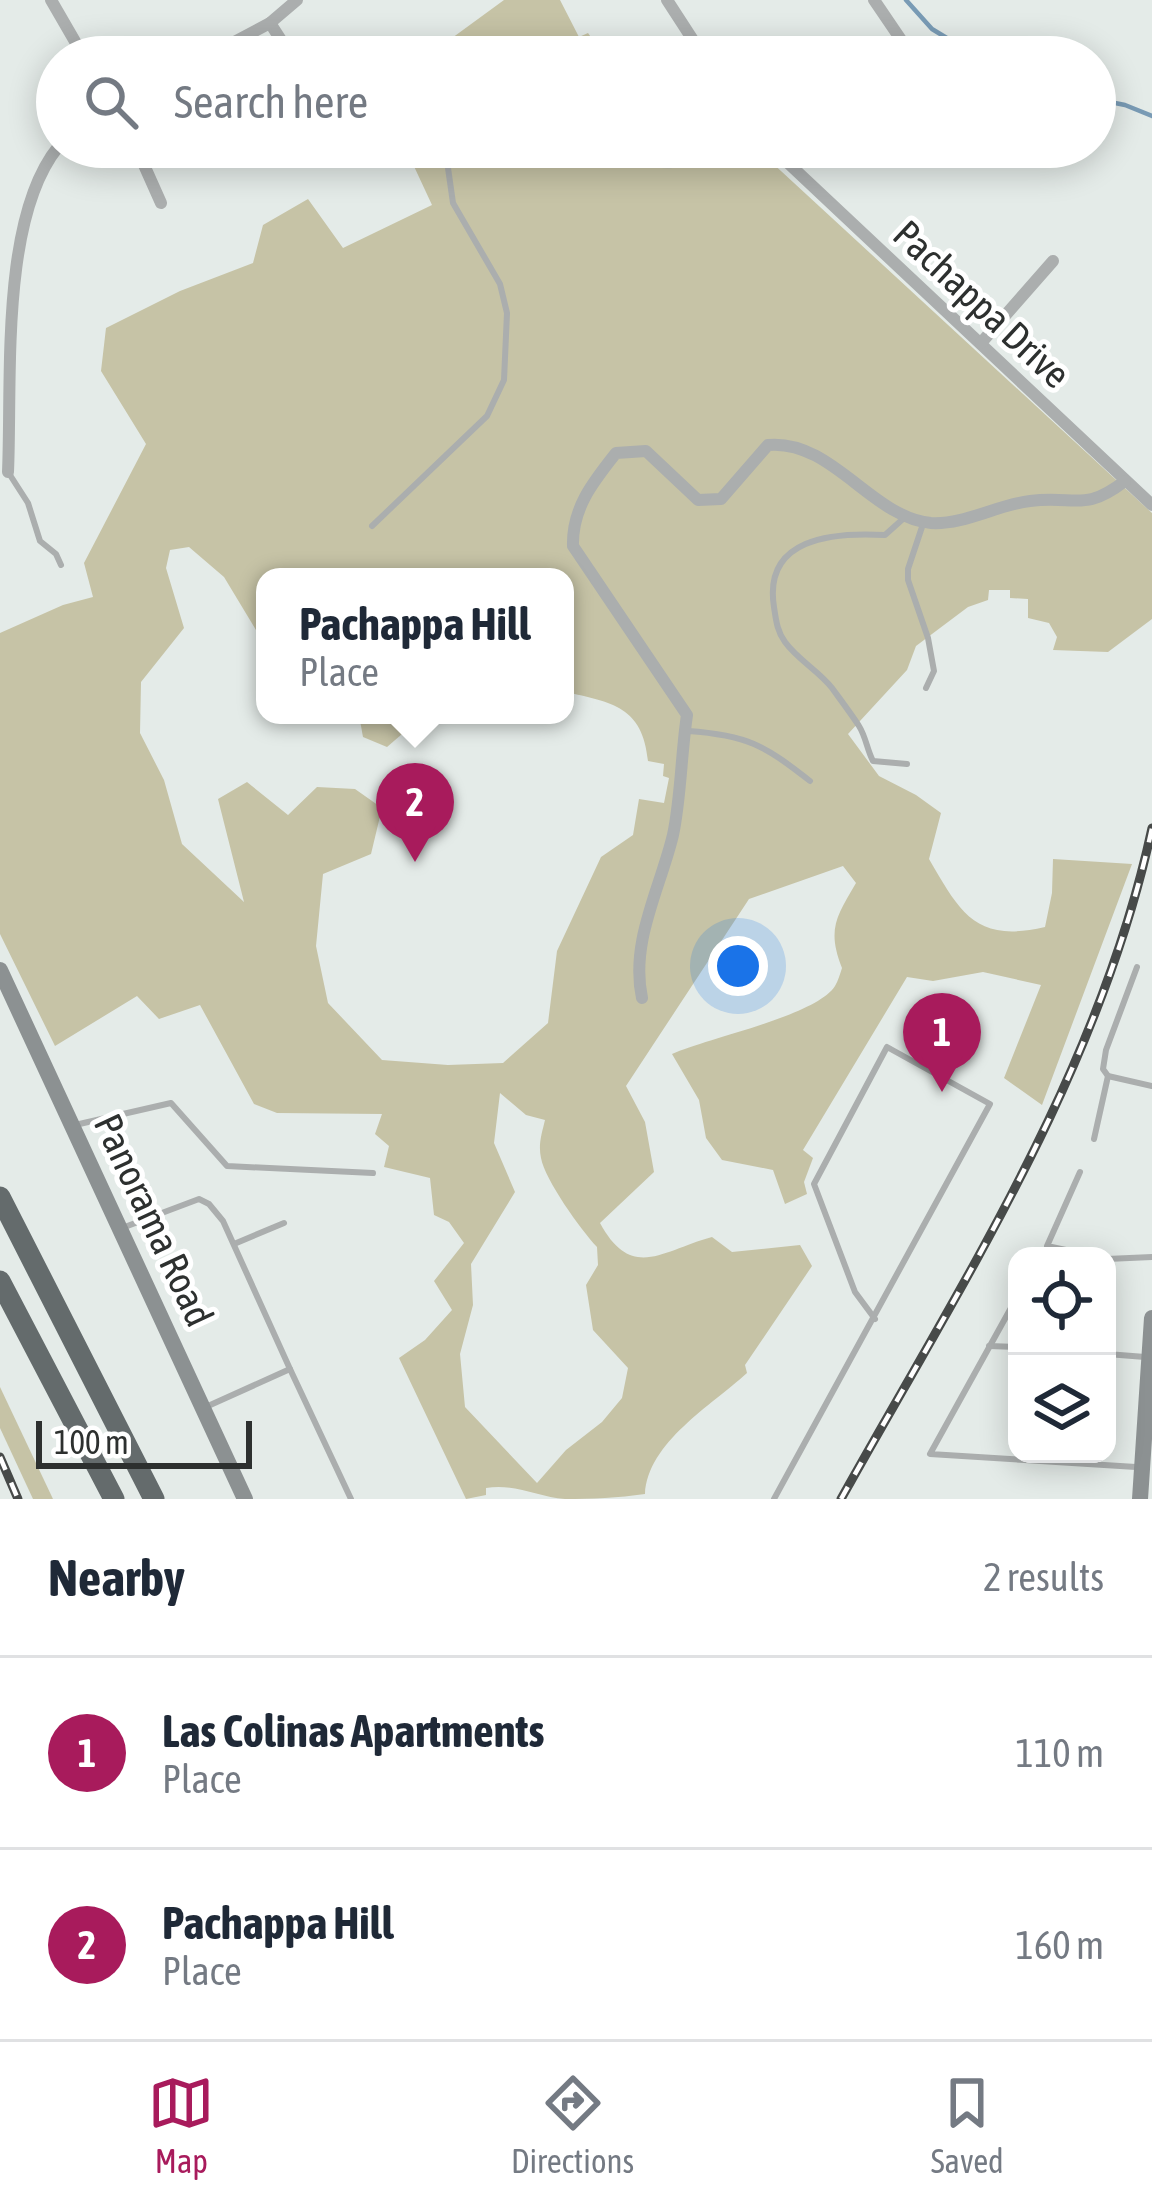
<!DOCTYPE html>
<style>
:root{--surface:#fff;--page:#f2f2f3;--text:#1f2937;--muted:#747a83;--line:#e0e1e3;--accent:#a81b5c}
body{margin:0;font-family:"Asap Condensed",sans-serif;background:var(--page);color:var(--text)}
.controls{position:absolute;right:36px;bottom:36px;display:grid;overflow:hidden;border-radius:24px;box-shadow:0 6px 30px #0003}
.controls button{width:108px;height:108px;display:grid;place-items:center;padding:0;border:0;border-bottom:3px solid var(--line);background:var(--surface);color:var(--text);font:60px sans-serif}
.scale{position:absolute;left:36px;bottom:30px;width:216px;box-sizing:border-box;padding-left:12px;border:6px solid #2d302f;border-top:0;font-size:33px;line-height:42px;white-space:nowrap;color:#2d302f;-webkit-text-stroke:9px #fff;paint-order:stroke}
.you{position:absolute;left:738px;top:966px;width:42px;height:42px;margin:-30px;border:9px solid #fff;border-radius:50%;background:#1a73e8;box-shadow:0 0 0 18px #1a73e833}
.badge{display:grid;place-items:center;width:78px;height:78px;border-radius:50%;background:var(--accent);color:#fff;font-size:39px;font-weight:700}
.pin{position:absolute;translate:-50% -99px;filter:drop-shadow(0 3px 6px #0008)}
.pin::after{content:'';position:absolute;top:63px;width:42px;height:36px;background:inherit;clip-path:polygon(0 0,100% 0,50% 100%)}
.popup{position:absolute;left:256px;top:568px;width:318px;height:156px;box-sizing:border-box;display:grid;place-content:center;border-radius:24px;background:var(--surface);filter:drop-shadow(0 3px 9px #0005);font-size:39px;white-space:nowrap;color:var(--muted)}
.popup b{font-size:45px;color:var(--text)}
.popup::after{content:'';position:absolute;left:50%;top:100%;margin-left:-24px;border:24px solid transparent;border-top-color:var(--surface)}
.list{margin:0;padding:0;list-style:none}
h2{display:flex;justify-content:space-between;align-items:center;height:156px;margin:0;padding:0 48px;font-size:51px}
h2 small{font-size:39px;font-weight:400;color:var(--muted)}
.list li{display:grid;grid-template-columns:78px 1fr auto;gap:36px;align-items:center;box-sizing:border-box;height:192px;padding:0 48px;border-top:3px solid var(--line)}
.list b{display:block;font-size:45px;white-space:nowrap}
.list p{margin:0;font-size:39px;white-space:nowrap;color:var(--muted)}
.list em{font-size:39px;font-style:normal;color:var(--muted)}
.icon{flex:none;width:66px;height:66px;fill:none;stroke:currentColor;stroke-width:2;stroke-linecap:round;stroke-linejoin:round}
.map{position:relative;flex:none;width:1152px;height:1499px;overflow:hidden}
.search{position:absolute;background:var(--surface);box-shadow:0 6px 30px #0003;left:36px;right:36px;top:36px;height:132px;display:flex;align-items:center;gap:30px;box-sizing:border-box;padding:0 42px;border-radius:66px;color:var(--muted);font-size:45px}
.sheet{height:540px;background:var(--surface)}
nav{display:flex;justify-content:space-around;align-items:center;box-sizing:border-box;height:168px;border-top:3px solid var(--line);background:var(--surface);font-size:33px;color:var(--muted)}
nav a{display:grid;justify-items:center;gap:6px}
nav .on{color:var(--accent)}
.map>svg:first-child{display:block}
.green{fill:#c6c3a6;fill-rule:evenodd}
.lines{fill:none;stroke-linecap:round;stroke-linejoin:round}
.stream{stroke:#799bb5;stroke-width:4.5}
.lane{stroke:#abaeae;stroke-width:6}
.street{stroke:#abaeae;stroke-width:12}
.secondary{stroke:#8c9192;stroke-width:16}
.highway{stroke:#646b6c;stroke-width:21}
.rail-casing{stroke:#474a49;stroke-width:9}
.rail{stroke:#fff;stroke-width:4.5;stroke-dasharray:14;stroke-linecap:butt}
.labels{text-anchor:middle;stroke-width:10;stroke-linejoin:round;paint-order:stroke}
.street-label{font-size:39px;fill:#2d302f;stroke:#fff}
</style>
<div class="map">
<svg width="1152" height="1499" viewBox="0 0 1152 1499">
<rect width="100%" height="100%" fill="#e4ebe8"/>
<g class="green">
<path d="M 504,0 L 560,0 L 579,37 L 588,33 L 597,46 L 591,50 L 596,57 L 426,57 Z"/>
<path d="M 405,147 L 755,147 L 1152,513 L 1152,619 L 1108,652 L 1053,650 L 1057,637 L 1049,623 L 1028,618 L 1028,599 L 1010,598 L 1010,590 L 989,590 L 988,600 L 968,607 L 916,646 L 907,670 L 848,734 L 879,776 L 916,795 L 941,813 L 929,859 C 961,914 976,943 1045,927 L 1052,893 L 1053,859 L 1132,864 L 1042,1105 L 1004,1078 L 1041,985 L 983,972 L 933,981 L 907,977 L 803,1150 L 813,1158 L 804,1182 L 807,1194 L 785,1204 L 773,1170 L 722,1160 L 706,1138 L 699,1100 L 672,1054 C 707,1038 816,1016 835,986 C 838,981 840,974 842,968 C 827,930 836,917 856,883 L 843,866 L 749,899 L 626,1086 L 645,1122 L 654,1172 L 600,1223 C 632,1282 663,1250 712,1237 L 732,1252 L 800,1245 L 812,1266 L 745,1365 L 747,1373 C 711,1406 648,1442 645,1494 C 618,1498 592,1499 565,1499 C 538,1497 514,1483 486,1488 L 486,1495 L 466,1499 L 399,1358 L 425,1340 L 452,1310 L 434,1281 L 464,1243 L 449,1222 L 434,1215 L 430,1178 L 384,1167 L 389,1146 L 375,1134 L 382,1114 L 277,1113 L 254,1104 L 200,1005 L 159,1019 L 137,996 L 55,1046 L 0,934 L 0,633 L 63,605 L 93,597 L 84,563 L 146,444 L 101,371 L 106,328 L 180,291 L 253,263 L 263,225 L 308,199 L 343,248 L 432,205 ZM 189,547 L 224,577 L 265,645 L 265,577 L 565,577 L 565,692 C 612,702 643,707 648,761 L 664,764 L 663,776 L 669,778 L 664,803 L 639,799 L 633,835 L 601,857 L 557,951 L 548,1023 L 503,1063 L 448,1065 L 382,1060 L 328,1003 L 316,946 L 323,874 L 371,854 L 382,808 L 355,789 L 317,787 L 288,815 L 247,782 L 218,799 L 244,902 L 182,844 L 164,780 L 140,733 L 141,682 L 184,628 L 166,568 L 170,550 ZM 500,1093 L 526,1115 L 545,1120 C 542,1133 538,1144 541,1158 C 545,1180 581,1230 597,1247 L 598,1265 L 586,1285 L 593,1330 L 628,1368 L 622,1398 L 602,1422 L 566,1450 L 537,1483 L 465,1407 L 460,1354 L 473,1305 L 471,1264 L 515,1192 L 494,1143 Z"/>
<path d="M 359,715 L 424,715 L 387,747 L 363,737 Z"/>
<path d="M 0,1387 L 53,1499 L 33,1499 L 0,1428 Z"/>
</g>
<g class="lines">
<g class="stream">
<path d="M 906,0 L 932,29 L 978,57"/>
<path d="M 1095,99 L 1125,105 L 1152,116"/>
</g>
<g class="lane">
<path d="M 485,57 C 501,48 524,49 540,57"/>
<path d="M 619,147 C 661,180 694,161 740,147"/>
<path d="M 10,475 L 28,503 L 40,541 L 56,554 L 61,565"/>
<path d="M 904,518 L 885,535 C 832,532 763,538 774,607 C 776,620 777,631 785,642 C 798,660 819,671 832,688 C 840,699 852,715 859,726 C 866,737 867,750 873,761 L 907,764"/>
<path d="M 923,524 L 908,569 L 908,580 L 928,638 L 934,671 L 926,688"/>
<path d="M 372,526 L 487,416 L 504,380 L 507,313 L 500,284 L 453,203 L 445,147"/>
<path d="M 688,731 C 747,735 764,745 810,781"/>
<path d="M 1108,1076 L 1103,1069 L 1106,1050 L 1137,967"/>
<path d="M 75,1125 L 171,1103 L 227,1166 L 373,1173"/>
<path d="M 1094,1139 L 1108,1076 L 1152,1086"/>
<path d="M 1080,1172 L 1047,1246 L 1094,1256"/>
<path d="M 122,1228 L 199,1199 L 209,1204 L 223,1221 L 290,1369"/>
<path d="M 234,1244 L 284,1223"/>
<path d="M 1107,1259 L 1152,1257"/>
<path d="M 1017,1297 L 930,1454 L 1136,1467"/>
<path d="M 989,1346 L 1017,1347"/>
<path d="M 1107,1354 L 1145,1357"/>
<path d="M 208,1406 L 290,1369 L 351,1499"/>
<path d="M 774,1499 L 990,1104 L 887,1047 L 814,1184 L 855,1292 L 875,1319"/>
</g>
<g class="street">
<path d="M 51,0 L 84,57"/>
<path d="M 667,0 L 704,57"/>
<path d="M 874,0 L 908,50 L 920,57"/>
<path d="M 270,23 L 292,57"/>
<path d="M 206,57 L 270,23 L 297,0"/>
<path d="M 136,147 L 161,203"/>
<path d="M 771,147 L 1152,505"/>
<path d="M 981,343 L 1053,261"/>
<path d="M 8,472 C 12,379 0,219 58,147"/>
<path d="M 642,998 C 630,942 660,889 673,835 C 681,797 681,755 687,715 L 573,546 C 572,508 593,482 616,453 L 646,451 L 698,500 L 721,499 L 768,445 C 832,439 872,518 931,523 C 964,525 997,505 1030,501 C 1076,495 1083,513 1125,481"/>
</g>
<g class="secondary">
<path d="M 0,970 L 245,1499"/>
<path d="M 1140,1499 L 1152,1318"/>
</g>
<g class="highway">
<path d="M 0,1197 L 154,1499"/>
<path d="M 0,1281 L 114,1499"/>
</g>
<g class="rail-casing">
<g id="rail">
<path d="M 0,1457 L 18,1499"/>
<path d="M 841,1499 C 961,1284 1100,1071 1152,828"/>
</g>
</g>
<use href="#rail" class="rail"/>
</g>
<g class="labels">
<g class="street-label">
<text transform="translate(982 304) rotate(43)" y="14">Pachappa Drive</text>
<text transform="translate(154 1220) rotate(65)" y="14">Panorama Road</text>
</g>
</g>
</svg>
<div class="controls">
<button><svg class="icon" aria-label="locate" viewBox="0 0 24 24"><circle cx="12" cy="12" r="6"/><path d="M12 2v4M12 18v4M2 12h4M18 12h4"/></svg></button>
<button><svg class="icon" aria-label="layers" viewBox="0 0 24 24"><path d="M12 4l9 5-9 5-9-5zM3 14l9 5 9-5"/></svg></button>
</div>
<div class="scale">100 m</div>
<div class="you"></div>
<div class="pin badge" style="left:942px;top:1092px">1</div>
<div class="pin badge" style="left:415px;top:862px">2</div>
<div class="popup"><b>Pachappa Hill</b>Place</div>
<div class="search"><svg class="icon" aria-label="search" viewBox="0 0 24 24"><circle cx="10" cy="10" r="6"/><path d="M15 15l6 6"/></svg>Search here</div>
</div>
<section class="sheet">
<h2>Nearby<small>2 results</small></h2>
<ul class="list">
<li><span class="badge">1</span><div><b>Las Colinas Apartments</b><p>Place</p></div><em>110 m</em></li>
<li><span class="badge">2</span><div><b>Pachappa Hill</b><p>Place</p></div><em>160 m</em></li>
</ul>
</section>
<nav>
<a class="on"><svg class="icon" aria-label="map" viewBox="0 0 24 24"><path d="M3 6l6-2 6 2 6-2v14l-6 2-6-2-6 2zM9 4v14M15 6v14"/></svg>Map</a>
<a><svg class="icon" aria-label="directions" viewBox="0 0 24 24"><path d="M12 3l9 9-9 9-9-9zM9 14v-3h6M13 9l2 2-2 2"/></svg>Directions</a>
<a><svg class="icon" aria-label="saved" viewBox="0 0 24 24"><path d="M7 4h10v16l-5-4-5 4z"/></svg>Saved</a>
</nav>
